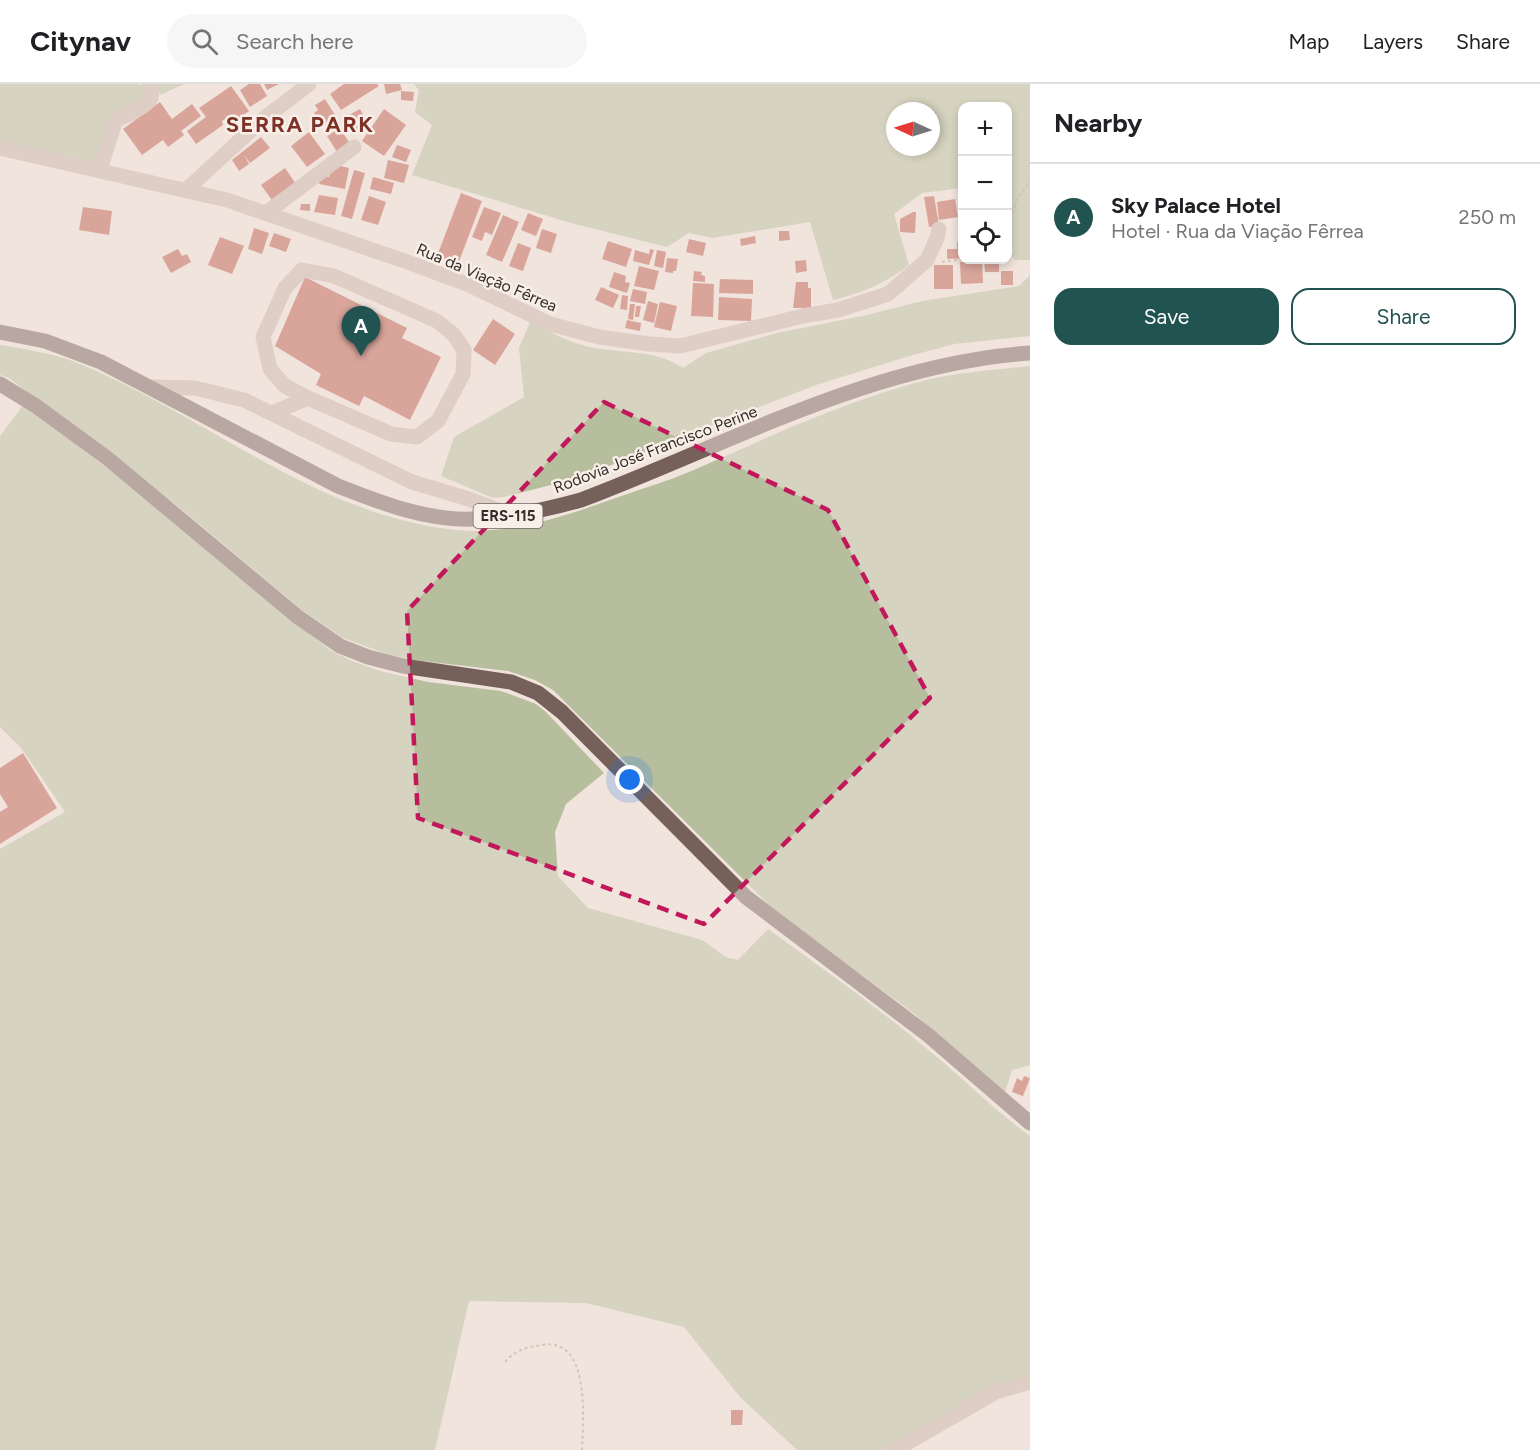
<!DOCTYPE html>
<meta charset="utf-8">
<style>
:root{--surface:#fff;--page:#f6f6f6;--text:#202124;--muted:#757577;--line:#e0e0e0;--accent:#215350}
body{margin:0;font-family:Figtree,sans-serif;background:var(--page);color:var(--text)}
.controls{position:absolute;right:18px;top:18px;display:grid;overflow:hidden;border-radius:12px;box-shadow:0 3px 9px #0003}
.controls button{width:54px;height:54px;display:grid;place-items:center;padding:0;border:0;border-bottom:2px solid var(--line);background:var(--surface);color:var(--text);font:30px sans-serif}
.compass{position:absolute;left:886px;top:18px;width:54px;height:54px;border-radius:50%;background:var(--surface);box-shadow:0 3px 9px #0003;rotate:274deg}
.you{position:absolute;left:630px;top:696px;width:21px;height:21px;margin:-15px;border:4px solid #fff;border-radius:50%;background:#1a73e8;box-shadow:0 0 0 9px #1a73e833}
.badge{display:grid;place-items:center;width:39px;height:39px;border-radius:50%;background:var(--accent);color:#fff;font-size:20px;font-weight:700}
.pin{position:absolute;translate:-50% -50px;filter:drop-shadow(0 2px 3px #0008)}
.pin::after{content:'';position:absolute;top:32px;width:21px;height:18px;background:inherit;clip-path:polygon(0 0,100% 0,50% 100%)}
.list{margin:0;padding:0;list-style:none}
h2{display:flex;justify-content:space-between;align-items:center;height:78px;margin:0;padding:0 24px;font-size:26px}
h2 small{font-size:20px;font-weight:400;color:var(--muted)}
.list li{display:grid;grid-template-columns:39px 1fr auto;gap:18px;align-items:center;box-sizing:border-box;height:108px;padding:0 24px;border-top:2px solid var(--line)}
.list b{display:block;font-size:22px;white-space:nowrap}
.list p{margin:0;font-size:20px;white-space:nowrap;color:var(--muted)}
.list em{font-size:20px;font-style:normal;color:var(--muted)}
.actions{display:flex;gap:12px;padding:18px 24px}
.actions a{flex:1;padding:14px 0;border:2px solid var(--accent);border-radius:18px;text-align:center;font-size:21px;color:var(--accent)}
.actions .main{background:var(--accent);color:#fff}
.icon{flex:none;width:33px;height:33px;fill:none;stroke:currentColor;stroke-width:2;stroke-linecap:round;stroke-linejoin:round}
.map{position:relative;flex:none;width:1030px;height:1366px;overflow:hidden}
header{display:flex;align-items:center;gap:36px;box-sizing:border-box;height:84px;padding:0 30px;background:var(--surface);border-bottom:2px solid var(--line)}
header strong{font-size:28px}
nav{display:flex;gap:33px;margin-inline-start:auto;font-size:21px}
.search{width:420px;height:54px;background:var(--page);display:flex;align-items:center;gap:15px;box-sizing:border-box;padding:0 21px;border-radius:33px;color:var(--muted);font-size:22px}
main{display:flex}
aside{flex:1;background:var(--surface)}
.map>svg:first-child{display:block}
.green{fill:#b7be9d;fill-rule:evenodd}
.building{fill:#bd5a4d}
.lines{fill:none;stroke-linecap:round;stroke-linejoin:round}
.path{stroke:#b39d93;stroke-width:2;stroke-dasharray:3 3;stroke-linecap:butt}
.minor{stroke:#c7b3a9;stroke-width:15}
.major{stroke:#76605a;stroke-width:15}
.marked{fill:none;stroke:#c2185b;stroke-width:4.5;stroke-dasharray:12 8;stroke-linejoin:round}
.labels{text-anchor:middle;stroke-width:5;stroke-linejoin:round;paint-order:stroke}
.shield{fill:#f8efe8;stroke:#706662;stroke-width:1.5}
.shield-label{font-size:15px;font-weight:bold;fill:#352b28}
.street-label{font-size:16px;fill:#352b28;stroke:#f8efe8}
.district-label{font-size:22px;font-weight:bold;letter-spacing:1.5px;fill:#7e3127;stroke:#f8efe8}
</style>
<header>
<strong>Citynav</strong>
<div class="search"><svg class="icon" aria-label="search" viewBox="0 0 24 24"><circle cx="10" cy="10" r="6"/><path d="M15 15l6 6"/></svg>Search here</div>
<nav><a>Map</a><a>Layers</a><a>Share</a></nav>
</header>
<main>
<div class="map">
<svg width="1030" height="1366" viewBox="0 0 1030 1366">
<rect width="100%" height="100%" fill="#f0e4dc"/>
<g class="green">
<path d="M 0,0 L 138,0 L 143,3 L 145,14 L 121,29 L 98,79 L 0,57 Z"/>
<path d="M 157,0 L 184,0 L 160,11 Z"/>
<path d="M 414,0 L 1030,0 L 1030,176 L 1015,176 L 1008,168 L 1008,22 L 963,22 L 962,104 L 922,109 L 894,130 L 909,181 C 884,200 864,208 833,216 L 810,138 L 713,154 L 689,149 L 667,163 L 571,139 L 412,91 L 432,41 L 415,28 L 419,6 ZM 895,27 L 931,27 L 931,63 L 895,63 Z"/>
<path d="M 1030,191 L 1030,252 L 954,260 L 906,273 L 816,301 L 578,394 L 504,413 L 493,414 L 441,392 L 454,353 L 524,313 L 519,264 L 530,238 C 547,246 564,256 582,261 C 617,271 652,263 683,284 L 706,269 L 777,249 L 867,231 L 922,217 L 1019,202 Z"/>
<path d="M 0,261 C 25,265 51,269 75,278 C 205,330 313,431 456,446 C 507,451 560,434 607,417 C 629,409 652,402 674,394 C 724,374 772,350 821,331 C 855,318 891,305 926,296 C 960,288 996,286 1030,282 L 1030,981 L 1012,986 L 1005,1008 L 912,928 L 776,828 L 553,606 L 535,596 L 508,587 L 414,576 L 387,570 L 343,554 L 302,526 L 180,424 L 9,294 L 0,291 Z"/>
<path d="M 24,320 L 112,388 L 279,526 L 330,566 L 352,577 L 380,587 L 428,598 L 501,607 L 536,620 L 546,628 L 604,689 L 566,720 L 555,748 L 558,792 L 588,824 L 702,856 L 726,873 L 738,876 L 768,845 C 823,885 880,925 932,969 C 965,996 995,1027 1030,1052 L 1030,1291 L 921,1344 L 886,1366 L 797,1366 L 740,1313 L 684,1243 L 586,1219 L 469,1217 L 435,1366 L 0,1366 L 0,765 L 65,728 L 22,665 L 0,643 L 0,352 Z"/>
</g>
<g class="building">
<path d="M 249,0 L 260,0 L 267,12 L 250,23 L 240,6 Z"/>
<path d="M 264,0 L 279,0 L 267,6 Z"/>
<path d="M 344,0 L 377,0 L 379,2 L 341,26 L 330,10 Z"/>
<path d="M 384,0 L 400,0 L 402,6 L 386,10 Z"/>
<path d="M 231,2 L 249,27 L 232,39 L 228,33 L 222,37 L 223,41 L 196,60 L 187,47 L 206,33 L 199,24 Z"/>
<path d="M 401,7 L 414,8 L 413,17 L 401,16 Z"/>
<path d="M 325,15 L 335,31 L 331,33 L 334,38 L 326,43 L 322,36 L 319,38 L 314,29 L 318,26 L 315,21 Z"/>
<path d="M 160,18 L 172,35 L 192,20 L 201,32 L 181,47 L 184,51 L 168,63 L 163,56 L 142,71 L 123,45 Z"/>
<path d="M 360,25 L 370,42 L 354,50 L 345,33 Z"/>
<path d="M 384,25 L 406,41 L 384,72 L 362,57 Z"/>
<path d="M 340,44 L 350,60 L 337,68 L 327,52 Z"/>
<path d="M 309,48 L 325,70 L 307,83 L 291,62 Z"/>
<path d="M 261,53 L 270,64 L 250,79 L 244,71 L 249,80 L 239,87 L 232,76 Z"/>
<path d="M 397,61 L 411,66 L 406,78 L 392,73 Z"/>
<path d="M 388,76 L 409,81 L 404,99 L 384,94 Z"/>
<path d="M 332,80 L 349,84 L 345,105 L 319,100 L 321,91 L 329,93 Z"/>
<path d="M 285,84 L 298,103 L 274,119 L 261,101 Z"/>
<path d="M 354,86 L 365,89 L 352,135 L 341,132 Z"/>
<path d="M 373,93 L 394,99 L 391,110 L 370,105 Z"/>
<path d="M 461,109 L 482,117 L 458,180 L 437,172 Z"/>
<path d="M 319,111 L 338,114 L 335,131 L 314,128 Z"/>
<path d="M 369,112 L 386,118 L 378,141 L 361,136 Z"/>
<path d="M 934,112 L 939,141 L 929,143 L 924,113 Z"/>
<path d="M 955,115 L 958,133 L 939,136 L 937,118 Z"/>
<path d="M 301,120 L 310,120 L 310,127 L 300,126 Z"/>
<path d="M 83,123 L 112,127 L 109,151 L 79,146 Z"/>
<path d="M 484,123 L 501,129 L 492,151 L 485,148 L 482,157 L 472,153 Z"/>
<path d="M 958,123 L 963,123 L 963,145 L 961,145 Z"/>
<path d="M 913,128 L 916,128 L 915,149 L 900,148 L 900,135 Z"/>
<path d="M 528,129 L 543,135 L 536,152 L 521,146 Z"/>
<path d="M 503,131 L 519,138 L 502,178 L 486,171 Z"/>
<path d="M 254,144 L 269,149 L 262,170 L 248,165 Z"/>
<path d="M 542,145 L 557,150 L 551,169 L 536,164 Z"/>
<path d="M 779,147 L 789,147 L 790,156 L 779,157 Z"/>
<path d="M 274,149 L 291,155 L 286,168 L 269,162 Z"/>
<path d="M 755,152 L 756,159 L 741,162 L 740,155 Z"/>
<path d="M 220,153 L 244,162 L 232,190 L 208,181 Z"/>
<path d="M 689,155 L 706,159 L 703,172 L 686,168 Z"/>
<path d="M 608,157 L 632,165 L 626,183 L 602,175 Z"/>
<path d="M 957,158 L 963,158 L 963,174 L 947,175 L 947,165 L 957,165 Z"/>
<path d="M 518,159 L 531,164 L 523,187 L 509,182 Z"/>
<path d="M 178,165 L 182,172 L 187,170 L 191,178 L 171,189 L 162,173 Z"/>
<path d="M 650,165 L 654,166 L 649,181 L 633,177 L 635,166 L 649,170 Z"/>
<path d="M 657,166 L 666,168 L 663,184 L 654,182 Z"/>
<path d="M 667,174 L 678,175 L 676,187 L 673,187 L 673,189 L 665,188 Z"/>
<path d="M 806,176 L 807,187 L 796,189 L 795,177 Z"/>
<path d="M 984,176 L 999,176 L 999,188 L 985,188 Z"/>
<path d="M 982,177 L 983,199 L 961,200 L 960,178 Z"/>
<rect x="934" y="181" width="19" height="24"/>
<path d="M 639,182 L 659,187 L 654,206 L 634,202 Z"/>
<path d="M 694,187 L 702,188 L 701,191 L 705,192 L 705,198 L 693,197 Z"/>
<rect x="1001" y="187" width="12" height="14"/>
<path d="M 614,188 L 626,192 L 625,198 L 630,199 L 627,209 L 609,203 Z"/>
<path d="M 305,193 L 407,244 L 402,254 L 441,273 L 410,336 L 364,312 L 359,322 L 316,301 L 321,290 L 275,262 Z"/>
<path d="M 720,195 L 753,196 L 753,210 L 719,209 Z"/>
<path d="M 796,198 L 808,198 L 808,204 L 811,204 L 811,224 L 793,224 Z"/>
<path d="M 693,199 L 714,200 L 713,233 L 691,232 Z"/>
<path d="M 601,203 L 619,211 L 613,224 L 595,216 Z"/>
<path d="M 633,205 L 647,208 L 645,220 L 630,217 Z"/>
<path d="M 622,211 L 628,212 L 627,226 L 620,225 Z"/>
<path d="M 719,213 L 752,215 L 751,237 L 718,236 Z"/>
<path d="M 648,217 L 658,220 L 654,239 L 643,236 Z"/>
<path d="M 660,218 L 677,222 L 671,247 L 654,243 Z"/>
<path d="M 630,220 L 635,220 L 633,236 L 628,235 Z"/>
<path d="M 636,222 L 641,222 L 639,233 L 635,233 Z"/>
<path d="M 493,235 L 515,250 L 495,281 L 473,266 Z"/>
<path d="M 627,236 L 641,239 L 640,247 L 625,244 Z"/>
<path d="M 23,669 L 57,724 L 0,760 L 0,728 L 8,723 L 0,710 L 0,684 Z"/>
<path d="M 1024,992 L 1030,994 L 1023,1012 L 1012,1008 L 1017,994 L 1022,997 Z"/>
<path d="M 731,1326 L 743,1326 L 742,1341 L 731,1341 Z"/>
</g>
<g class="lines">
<g class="path">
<path d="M 1008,140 L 1017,116 L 1030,97"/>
<path d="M 942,178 L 963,175"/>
<path d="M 505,1278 C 515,1266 527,1263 542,1261 C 591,1252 583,1337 582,1366"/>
</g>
<g class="minor">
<path d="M 0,64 L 227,116 L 413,180 L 469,201 L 550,240 L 599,253 L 649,260 L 680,262 L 803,232 L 838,226 L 888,210 L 927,176 L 937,154 L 939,145"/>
<path d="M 100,86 L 115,38 C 126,28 163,22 148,0"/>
<path d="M 186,106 L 262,36 L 309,0"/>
<path d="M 266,129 L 354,63"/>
<path d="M 151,303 L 195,304 L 244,316 L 412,398 L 469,415 L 511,431"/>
<path d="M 272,329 L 308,314 L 391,350 L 417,353 L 438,337 L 463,290 L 464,266 L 454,251 L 437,237 L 350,199 L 334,192 L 302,186 L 285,204 L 263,253 L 270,285 L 285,302 L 308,314"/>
<path d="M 895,1366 L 996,1308 L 1030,1298"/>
</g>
<g class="major">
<path d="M 0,248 L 45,257 L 101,278 L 338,402 C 379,418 426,437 472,435 C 509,434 545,426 581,416 C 727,361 871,280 1030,269"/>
<path d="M 0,300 L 36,322 L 107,374 L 298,533 L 340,562 L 368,573 L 403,582 L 511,598 L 538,609 L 562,628 L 746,813 L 928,951 L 1030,1039"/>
</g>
</g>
<path d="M0 0H1030V1366H0ZM 604,318 L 828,426 L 930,614 L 704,840 L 418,734 L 407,527 Z" fill="#f0e4dc" fill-opacity=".55" fill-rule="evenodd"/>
<path class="marked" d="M 604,318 L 828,426 L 930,614 L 704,840 L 418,734 L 407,527 Z"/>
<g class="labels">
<rect class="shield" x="473.5" y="420" width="69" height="24" rx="4.5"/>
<g class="shield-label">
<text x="508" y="437">ERS-115</text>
</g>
<g class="street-label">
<text transform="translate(487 193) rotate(23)" y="6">Rua da Viação Fêrrea</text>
<text transform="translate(655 365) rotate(-21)" y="6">Rodovia José Francisco Perine</text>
</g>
<g class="district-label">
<text x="300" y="48">SERRA PARK</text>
</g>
</g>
</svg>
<div class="controls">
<button>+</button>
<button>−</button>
<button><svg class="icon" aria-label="locate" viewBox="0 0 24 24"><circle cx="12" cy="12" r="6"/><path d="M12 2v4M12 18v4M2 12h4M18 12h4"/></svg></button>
</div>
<svg class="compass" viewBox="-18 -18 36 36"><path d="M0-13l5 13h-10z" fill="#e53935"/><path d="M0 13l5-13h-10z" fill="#757577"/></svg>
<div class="you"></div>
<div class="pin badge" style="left:361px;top:272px">A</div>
</div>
<aside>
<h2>Nearby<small></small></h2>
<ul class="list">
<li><span class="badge">A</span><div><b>Sky Palace Hotel</b><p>Hotel · Rua da Viação Fêrrea</p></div><em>250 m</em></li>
</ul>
<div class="actions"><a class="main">Save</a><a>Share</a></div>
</aside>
</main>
